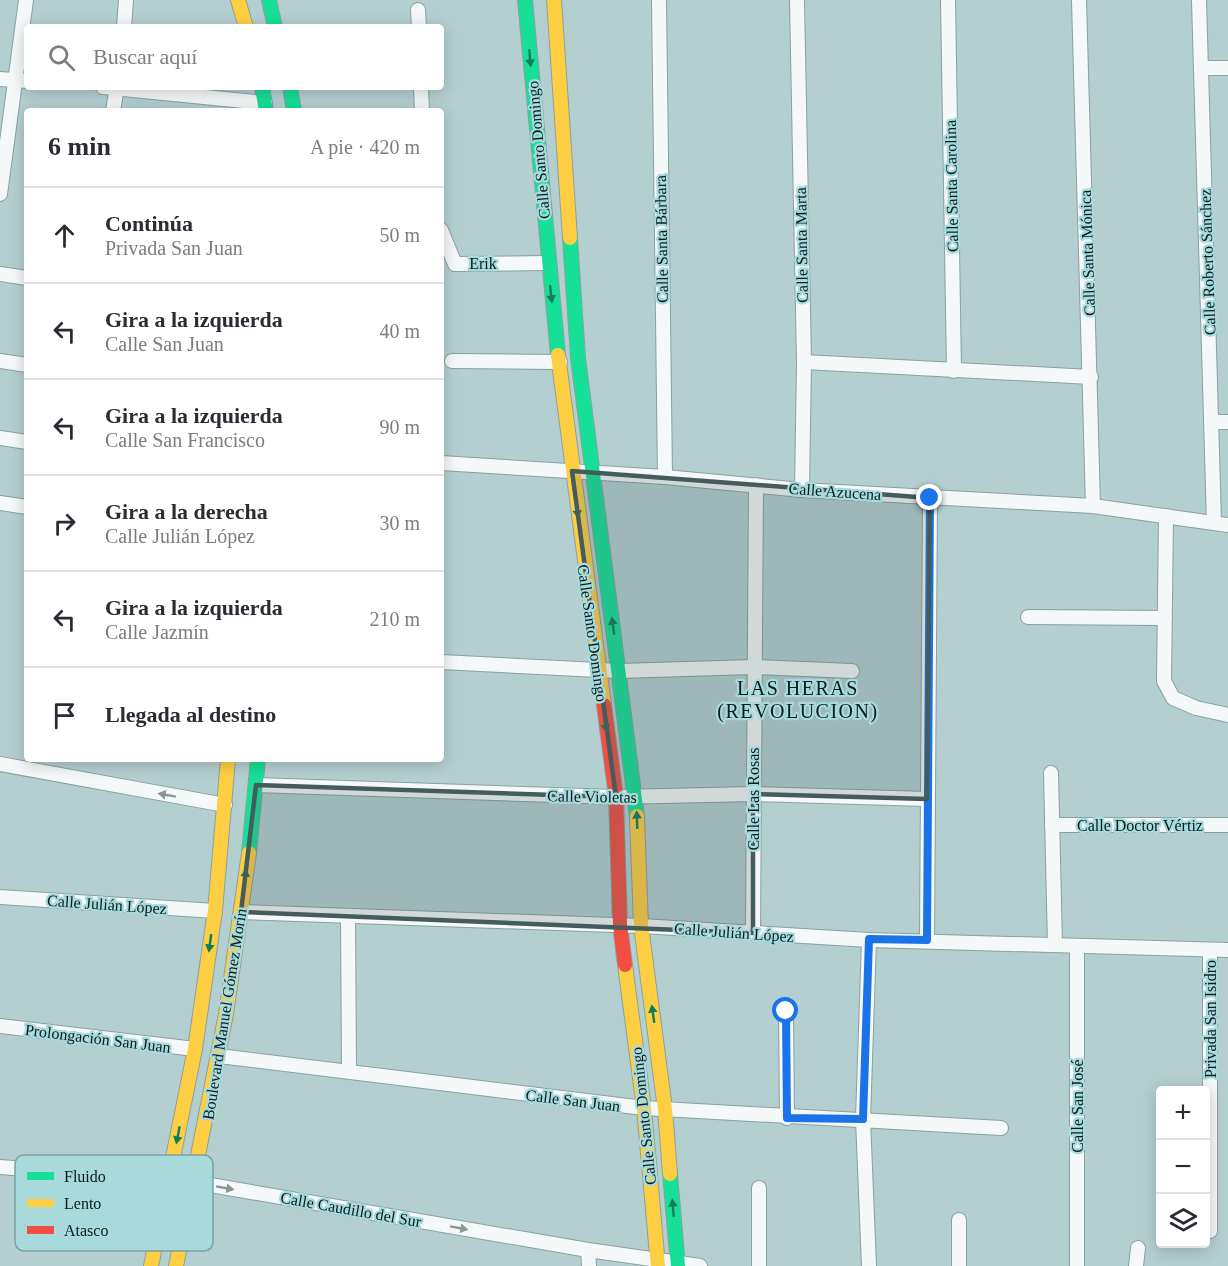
<!DOCTYPE html>
<html lang="es">
<meta charset="utf-8">
<style>
:root{--surface:#fff;--page:#f7f7f7;--text:#2b2b33;--muted:#7c7c81;--line:#e1e1e2}
body{margin:0;font-family:Georgia,serif;background:var(--page);color:var(--text)}
.controls{position:absolute;right:18px;bottom:18px;display:grid;overflow:hidden;border-radius:6px;box-shadow:0 3px 15px #0003}
.controls button{width:54px;height:54px;display:grid;place-items:center;padding:0;border:0;border-bottom:2px solid var(--line);background:var(--surface);color:var(--text);font:30px sans-serif}
.stop{position:absolute;width:18px;height:18px;margin:-14px;border:4px solid #1a73e8;border-radius:50%;background:#fff}
.stop.end{background:#1a73e8;border-color:#fff;box-shadow:0 2px 6px #0008}
.list{margin:0;padding:0;list-style:none}
h2{display:flex;justify-content:space-between;align-items:center;height:78px;margin:0;padding:0 24px;font-size:26px}
h2 small{font-size:20px;font-weight:400;color:var(--muted)}
.list li{display:grid;grid-template-columns:39px 1fr auto;gap:18px;align-items:center;box-sizing:border-box;height:96px;padding:0 24px;border-top:2px solid var(--line)}
.list b{display:block;font-size:22px;white-space:nowrap}
.list p{margin:0;font-size:20px;white-space:nowrap;color:var(--muted)}
.list em{font-size:20px;font-style:normal;color:var(--muted)}
.icon{flex:none;width:33px;height:33px;fill:none;stroke:currentColor;stroke-width:2;stroke-linecap:round;stroke-linejoin:round}
.map{position:relative;flex:none;width:1228px;height:1266px;overflow:hidden}
.search{position:absolute;background:var(--surface);box-shadow:0 3px 15px #0003;left:24px;top:24px;width:420px;height:66px;display:flex;align-items:center;gap:15px;box-sizing:border-box;padding:0 21px;border-radius:6px;color:var(--muted);font-size:22px}
.panel{position:absolute;background:var(--surface);box-shadow:0 3px 15px #0003;left:24px;top:108px;width:420px;height:654px;border-radius:6px}
.map>svg:first-child{display:block}
.lines{fill:none;stroke-linecap:round;stroke-linejoin:round}
.street-casing{stroke:#8ba0a1;stroke-width:16}
.fast-casing{stroke:#8ba0a1;stroke-width:16}
.slow-casing{stroke:#8ba0a1;stroke-width:16}
.jam-casing{stroke:#8ba0a1;stroke-width:16}
.street{stroke:#f4f8f8;stroke-width:14}
.fast{stroke:#16e098;stroke-width:14}
.slow{stroke:#ffcf43;stroke-width:14}
.jam{stroke:#f24e42;stroke-width:14}
.oneway{fill:#107e5a}
.oneway2{fill:#8a9595}
.route{stroke:#1a73e8;stroke-width:8}
.marked{fill:#455b5c;fill-opacity:0.2;stroke:#455b5c;stroke-width:4.5;stroke-linejoin:round}
.labels{text-anchor:middle;stroke-width:4.5;stroke-linejoin:round;paint-order:stroke}
.street-label{font-size:16px;fill:#091c1d;stroke:#a8dadc}
.quarter-label{font-size:20px;letter-spacing:1.5px;fill:#091c1d;stroke:#a8dadc}
.key{fill:#a8dadc;stroke:#78a1a3;stroke-width:1.5}
.key-label{font-size:16px;fill:#091c1d}
</style>
<div class="map">
<svg width="1228" height="1266" viewBox="0 0 1228 1266">
<rect width="100%" height="100%" fill="#b4cfd0"/>
<g class="lines">
<g class="street-casing">
<g id="street">
<path d="M 659,0 L 665,477"/>
<path d="M 797,0 L 804,362 L 802,490"/>
<path d="M 948,0 L 954,371"/>
<path d="M 1079,0 L 1093,506"/>
<path d="M 1199,0 L 1214,523"/>
<path d="M 418,10 L 419,27"/>
<path d="M 124,27 L 126,0"/>
<path d="M 1201,68 L 1228,68"/>
<path d="M 0,79 L 27,81"/>
<path d="M 103,87 L 265,103"/>
<path d="M 421,87 L 422,111"/>
<path d="M 113,111 L 117,87"/>
<path d="M 0,194 L 26,0"/>
<path d="M 441,230 L 455,264 L 548,263"/>
<path d="M 0,274 L 27,278"/>
<path d="M 0,361 L 27,365"/>
<path d="M 452,361 L 560,362"/>
<path d="M 804,362 L 1091,377"/>
<path d="M 1212,422 L 1228,422"/>
<path d="M 0,438 L 27,442"/>
<path d="M 441,463 L 665,477 L 802,490 L 1093,506 L 1228,525"/>
<path d="M 0,503 L 27,507"/>
<path d="M 1166,516 L 1164,681 L 1173,698 L 1196,708 L 1228,715"/>
<path d="M 1028,617 L 1165,618"/>
<path d="M 441,662 L 619,671 L 753,667 L 852,671"/>
<path d="M 0,764 L 225,805"/>
<path d="M 1051,773 L 1055,945"/>
<path d="M 256,785 L 616,797 L 753,794 L 927,799"/>
<path d="M 1052,825 L 1228,825"/>
<path d="M 0,897 L 215,911"/>
<path d="M 241,912 L 641,926 L 869,940 L 1228,950"/>
<path d="M 348,916 L 349,1071"/>
<path d="M 753,933 L 756,485"/>
<path d="M 927,940 L 930,498"/>
<path d="M 1210,950 L 1210,1231"/>
<path d="M 786,1011 L 787,1118"/>
<path d="M 0,1026 L 195,1049"/>
<path d="M 219,1056 L 644,1108 L 1001,1128"/>
<path d="M 0,1167 L 193,1182 L 588,1250 L 700,1266"/>
<path d="M 588,1250 L 589,1266"/>
<path d="M 759,1266 L 759,1188"/>
<path d="M 869,1266 L 863,1119 L 869,940"/>
<path d="M 959,1266 L 959,1220"/>
<path d="M 1077,1266 L 1077,946"/>
<path d="M 1136,1266 L 1138,1248"/>
</g>
</g>
<g class="fast-casing">
<g id="fast">
<path d="M 269,0 L 275,27"/>
<path d="M 525,0 L 558,355"/>
<path d="M 262,87 L 266,111"/>
<path d="M 290,87 L 294,111"/>
<path d="M 570,238 L 578,358 L 637,816"/>
<path d="M 249,853 L 258,759"/>
<path d="M 670,1174 L 678,1266"/>
</g>
</g>
<g class="slow-casing">
<g id="slow">
<path d="M 238,0 L 246,27"/>
<path d="M 554,0 L 570,238"/>
<path d="M 558,355 L 604,705"/>
<path d="M 637,816 L 641,926 L 665,1109 L 670,1174"/>
<path d="M 625,965 L 644,1108 L 658,1266"/>
<path d="M 151,1266 L 195,1049 L 215,911 L 228,759"/>
<path d="M 176,1266 L 226,1014 L 249,853"/>
</g>
</g>
<g class="jam-casing">
<path id="jam" d="M 604,705 L 616,797 L 620,925 L 625,965"/>
</g>
<use href="#street" class="street"/>
<use href="#fast" class="fast"/>
<use href="#slow" class="slow"/>
<use href="#jam" class="jam"/>
</g>
<defs><path id="oneway-solid" d="M-6-.8H1V-3.2L6.5 0L1 3.2V.8H-6Z" transform="scale(1.5)"/></defs>
<g class="oneway">
<use href="#oneway-solid" transform="translate(530 58) rotate(85)"/>
<use href="#oneway-solid" transform="translate(551 294) rotate(84)"/>
<use href="#oneway-solid" transform="translate(577 509) rotate(83)"/>
<use href="#oneway-solid" transform="translate(613 626) rotate(-98)"/>
<use href="#oneway-solid" transform="translate(605 723) rotate(82)"/>
<use href="#oneway-solid" transform="translate(637 820) rotate(-92)"/>
<use href="#oneway-solid" transform="translate(245 878) rotate(-83)"/>
<use href="#oneway-solid" transform="translate(210 943) rotate(98)"/>
<use href="#oneway-solid" transform="translate(653 1014) rotate(-98)"/>
<use href="#oneway-solid" transform="translate(178 1135) rotate(101)"/>
<use href="#oneway-solid" transform="translate(673 1208) rotate(-95)"/>
</g>
<g class="oneway2">
<use href="#oneway-solid" transform="translate(167 795) rotate(-170)"/>
<use href="#oneway-solid" transform="translate(225 1188) rotate(10)"/>
<use href="#oneway-solid" transform="translate(459 1228) rotate(10)"/>
</g>
<g class="lines">
<path class="route" d="M 786,1011 L 787,1118 L 863,1119 L 869,939 L 927,940 L 930,498"/>
</g>
<path class="marked" d="M 572,471 L 930,498 L 927,799 L 753,794 L 753,933 L 241,912 L 256,785 L 616,797 Z"/>
<g class="labels">
<g class="street-label">
<text transform="translate(538 150) rotate(-95)" y="6">Calle Santo Domingo</text>
<text transform="translate(951 186) rotate(-91)" y="6">Calle Santa Carolina</text>
<text transform="translate(661 239) rotate(-91)" y="6">Calle Santa Bárbara</text>
<text transform="translate(801 245) rotate(-91)" y="6">Calle Santa Marta</text>
<text transform="translate(1087 253) rotate(-92)" y="6">Calle Santa Mónica</text>
<text transform="translate(1207 262) rotate(-92)" y="6">Calle Roberto Sánchez</text>
<text x="483" y="269">Erik</text>
<text transform="translate(835 491) rotate(4)" y="6">Calle Azucena</text>
<text transform="translate(593 633) rotate(82)" y="6">Calle Santo Domingo</text>
<text transform="translate(592 796) rotate(1)" y="6">Calle Violetas</text>
<text transform="translate(753 799) rotate(-90)" y="6">Calle Las Rosas</text>
<text x="1140" y="831">Calle Doctor Vértiz</text>
<text transform="translate(107 904) rotate(4)" y="6">Calle Julián López</text>
<text transform="translate(734 932) rotate(4)" y="6">Calle Julián López</text>
<text transform="translate(224 1014) rotate(-81)" y="6">Boulevard Manuel Gómez Morín</text>
<text transform="translate(1210 1019) rotate(-90)" y="6">Privada San Isidro</text>
<text transform="translate(98 1038) rotate(7)" y="6">Prolongación San Juan</text>
<text transform="translate(573 1100) rotate(7)" y="6">Calle San Juan</text>
<text transform="translate(1077 1106) rotate(-90)" y="6">Calle San José</text>
<text transform="translate(643 1116) rotate(-96)" y="6">Calle Santo Domingo</text>
<text transform="translate(351 1209) rotate(10)" y="6">Calle Caudillo del Sur</text>
</g>
<g class="quarter-label">
<text x="798" y="695">LAS HERAS<tspan x="798" dy="23">(REVOLUCION)</tspan></text>
</g>
</g>
<rect x="15" y="1155" width="198" height="96" rx="9" class="key"/>
<rect x="27" y="1172" width="27" height="8" fill="#16e098"/>
<rect x="27" y="1199" width="27" height="8" fill="#ffcf43"/>
<rect x="27" y="1226" width="27" height="8" fill="#f24e42"/>
<g class="key-label">
<text x="64" y="1182">Fluido</text>
<text x="64" y="1209">Lento</text>
<text x="64" y="1236">Atasco</text>
</g>
</svg>
<div class="controls">
<button>+</button>
<button>−</button>
<button><svg class="icon" aria-label="layers" viewBox="0 0 24 24"><path d="M12 4l9 5-9 5-9-5zM3 14l9 5 9-5"/></svg></button>
</div>
<div class="stop" style="left:786px;top:1011px"></div>
<div class="stop end" style="left:930px;top:498px"></div>
<div class="search"><svg class="icon" aria-label="search" viewBox="0 0 24 24"><circle cx="10" cy="10" r="6"/><path d="M15 15l6 6"/></svg>Buscar aquí</div>
<section class="panel">
<h2>6 min<small>A pie · 420 m</small></h2>
<ul class="list">
<li><svg class="icon" aria-label="ahead" viewBox="0 0 24 24"><path d="M12 20V5M6 11l6-6 6 6"/></svg><div><b>Continúa</b><p>Privada San Juan</p></div><em>50 m</em></li>
<li><svg class="icon" aria-label="left" viewBox="0 0 24 24"><path d="M17 20v-9H6M10 6l-5 5 5 5"/></svg><div><b>Gira a la izquierda</b><p>Calle San Juan</p></div><em>40 m</em></li>
<li><svg class="icon" aria-label="left" viewBox="0 0 24 24"><path d="M17 20v-9H6M10 6l-5 5 5 5"/></svg><div><b>Gira a la izquierda</b><p>Calle San Francisco</p></div><em>90 m</em></li>
<li><svg class="icon" aria-label="right" viewBox="0 0 24 24"><path d="M7 20v-9h11M14 6l5 5-5 5"/></svg><div><b>Gira a la derecha</b><p>Calle Julián López</p></div><em>30 m</em></li>
<li><svg class="icon" aria-label="left" viewBox="0 0 24 24"><path d="M17 20v-9H6M10 6l-5 5 5 5"/></svg><div><b>Gira a la izquierda</b><p>Calle Jazmín</p></div><em>210 m</em></li>
<li><svg class="icon" aria-label="arrive" viewBox="0 0 24 24"><path d="M6 21V4h12l-3 4 3 4H6"/></svg><div><b>Llegada al destino</b></div></li>
</ul>
</section>
</div>
